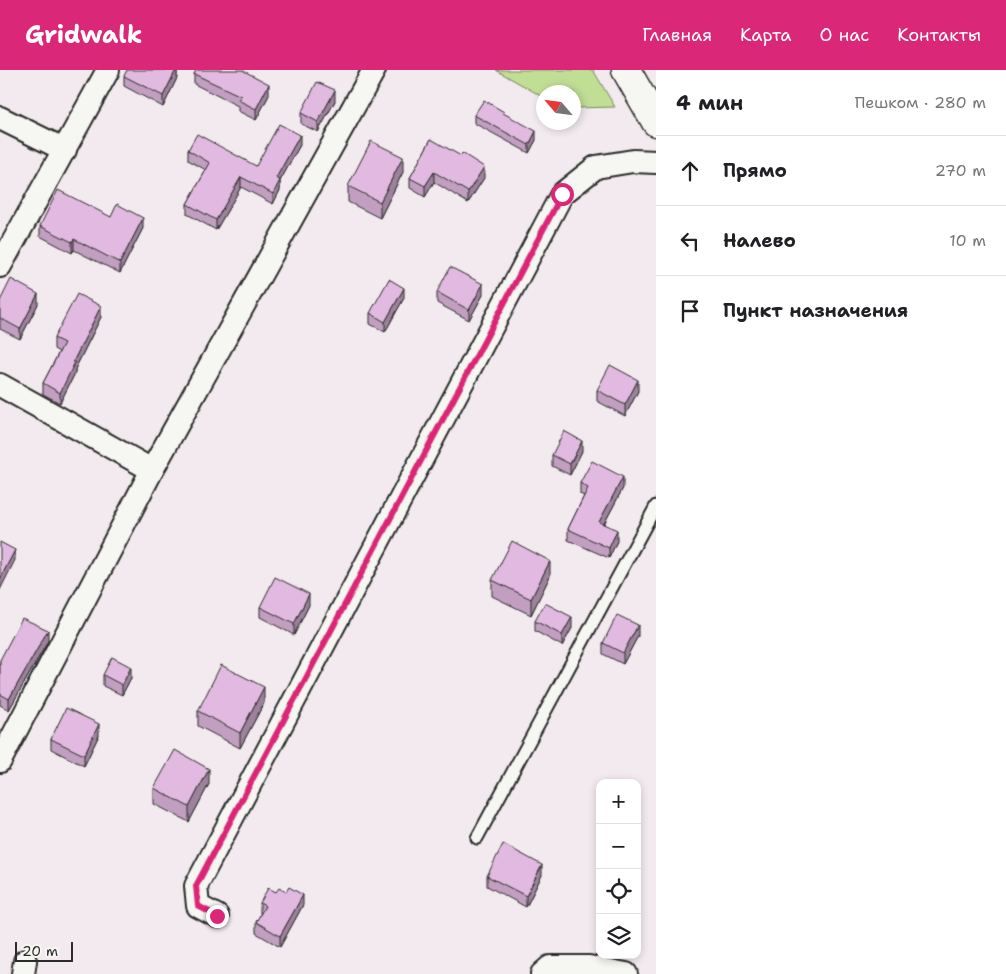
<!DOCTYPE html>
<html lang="ru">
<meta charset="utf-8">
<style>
:root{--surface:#fff;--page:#f6f6f6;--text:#202124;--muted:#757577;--line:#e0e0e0;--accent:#db2777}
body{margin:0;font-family:"Shantell Sans",sans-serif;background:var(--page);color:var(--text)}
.controls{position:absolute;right:15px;bottom:15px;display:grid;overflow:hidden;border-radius:10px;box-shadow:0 2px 8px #0003}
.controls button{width:45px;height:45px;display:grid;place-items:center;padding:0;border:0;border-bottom:1px solid var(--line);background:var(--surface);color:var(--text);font:25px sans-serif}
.compass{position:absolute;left:536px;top:15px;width:45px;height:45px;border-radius:50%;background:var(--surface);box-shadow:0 2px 8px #0003;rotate:298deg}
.scale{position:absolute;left:15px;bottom:12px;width:58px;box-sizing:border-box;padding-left:5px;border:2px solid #2b2b2b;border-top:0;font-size:14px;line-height:18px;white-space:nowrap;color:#2b2b2b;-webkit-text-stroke:4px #f6f6f2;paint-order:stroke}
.stop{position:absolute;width:15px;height:15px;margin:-11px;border:4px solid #db2777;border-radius:50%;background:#fff}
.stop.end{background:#db2777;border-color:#fff;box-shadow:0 1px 5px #0008}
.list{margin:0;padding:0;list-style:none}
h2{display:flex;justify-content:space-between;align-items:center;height:65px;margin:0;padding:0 20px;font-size:21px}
h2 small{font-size:16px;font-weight:400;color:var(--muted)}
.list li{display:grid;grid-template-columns:32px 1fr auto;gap:15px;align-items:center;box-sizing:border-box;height:70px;padding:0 20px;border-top:1px solid var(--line)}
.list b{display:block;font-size:19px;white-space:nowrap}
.list em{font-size:16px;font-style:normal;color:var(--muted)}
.icon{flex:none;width:28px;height:28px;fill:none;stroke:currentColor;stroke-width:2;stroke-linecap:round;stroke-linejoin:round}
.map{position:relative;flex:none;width:656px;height:904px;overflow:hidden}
header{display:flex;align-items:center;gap:30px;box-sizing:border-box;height:70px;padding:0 25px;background:var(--accent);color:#fff}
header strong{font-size:24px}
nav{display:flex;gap:28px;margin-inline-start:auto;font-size:18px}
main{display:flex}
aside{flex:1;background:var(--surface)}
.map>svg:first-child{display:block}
.green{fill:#c1de95;stroke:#768460}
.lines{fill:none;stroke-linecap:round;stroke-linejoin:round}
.lane-casing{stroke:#2b2b2b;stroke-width:15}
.street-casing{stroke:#2b2b2b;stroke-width:26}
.secondary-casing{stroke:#2b2b2b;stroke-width:31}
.lane{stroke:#f6f6f2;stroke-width:11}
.street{stroke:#f6f6f2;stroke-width:22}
.secondary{stroke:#f6f6f2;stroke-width:28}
.wall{fill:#c29fc1;stroke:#2b2b2b}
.shaded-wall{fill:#9e829d;stroke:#2b2b2b}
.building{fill:#e2b9e0;stroke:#2b2b2b}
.route{stroke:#db2777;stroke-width:6}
</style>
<header>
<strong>Gridwalk</strong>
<nav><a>Главная</a><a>Карта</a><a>О нас</a><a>Контакты</a></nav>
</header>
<main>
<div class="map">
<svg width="656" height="904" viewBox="0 0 656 904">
<rect width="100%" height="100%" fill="#f2eaee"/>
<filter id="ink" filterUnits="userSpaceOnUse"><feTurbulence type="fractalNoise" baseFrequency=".02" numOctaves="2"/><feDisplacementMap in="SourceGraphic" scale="10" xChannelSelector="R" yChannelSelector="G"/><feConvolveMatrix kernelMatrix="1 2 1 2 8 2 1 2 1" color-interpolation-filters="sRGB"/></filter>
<g filter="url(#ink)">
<path class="green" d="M 496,0 L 593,0 L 615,37 L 574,38 L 574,22 L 544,22 L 543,27 Z"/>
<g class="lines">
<g class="lane-casing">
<path id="lane" d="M 477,768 L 656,436"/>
</g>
<g class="street-casing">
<g id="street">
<path d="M 0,48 L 65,80"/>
<path d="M 0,196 L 108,0"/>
<path d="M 0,315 L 152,400 L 374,0"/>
<path d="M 0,691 L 152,400"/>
<path d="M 217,846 L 198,836 L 196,816 L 562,124 L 596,97 L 633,91 L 656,92"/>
<path d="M 23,904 L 25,891"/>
<path d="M 542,904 L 550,897 L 589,897 L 626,904"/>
</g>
</g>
<g class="secondary-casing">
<path id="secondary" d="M 626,0 L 656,52"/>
</g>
<use href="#lane" class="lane"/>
<use href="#street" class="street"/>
<use href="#secondary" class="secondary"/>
</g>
<g class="wall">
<path d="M 177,0 L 177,8 L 163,37 L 124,16 L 124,6 Z"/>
<path d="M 194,4 L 269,25 L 256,50 L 238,41 L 238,36 L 194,14 Z"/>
<path d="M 335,31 L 318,62 L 301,54 L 301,43 Z"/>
<path d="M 504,44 L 536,70 L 529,83 L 474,53 L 474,45 Z"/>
<path d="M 431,69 L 484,108 L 468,133 L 434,112 L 425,127 L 410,118 L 410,108 Z"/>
<path d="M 300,75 L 280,111 L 280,120 L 273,134 L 241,117 L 216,160 L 187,144 L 187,134 L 206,100 L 188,90 L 188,80 L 256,96 Z"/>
<path d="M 403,102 L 380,148 L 348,132 L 348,116 Z"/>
<path d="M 111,147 L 143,158 L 120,203 L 74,180 L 72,183 L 40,166 L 40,156 Z"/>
<path d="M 437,222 L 483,225 L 469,250 L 437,233 Z"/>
<path d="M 404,228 L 385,262 L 370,254 L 370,243 Z"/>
<path d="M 0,231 L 38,234 L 20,269 L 0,259 Z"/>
<path d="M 101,247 L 75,299 L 75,303 L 60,333 L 43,324 L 43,313 L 59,282 L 54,279 L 54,268 Z"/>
<path d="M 597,320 L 638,321 L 625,346 L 597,331 Z"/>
<path d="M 582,381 L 570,405 L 552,396 L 552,385 Z"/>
<path d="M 580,413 L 623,418 L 604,454 L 617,471 L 609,488 L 568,470 L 568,459 L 584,426 L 580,424 Z"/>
<path d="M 550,506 L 531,545 L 492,526 L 492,510 Z"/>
<path d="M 309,535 L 294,565 L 260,547 L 260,537 Z"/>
<path d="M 535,551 L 572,558 L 562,576 L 535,561 Z"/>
<path d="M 638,566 L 623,594 L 603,584 L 603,573 Z"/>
<path d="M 48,571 L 9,640 L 0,635 L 0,590 Z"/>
<path d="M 103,605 L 131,608 L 122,625 L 103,616 Z"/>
<path d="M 264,633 L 240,678 L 198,656 L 198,641 Z"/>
<path d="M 99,665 L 84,696 L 51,679 L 51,669 Z"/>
<path d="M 209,714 L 189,752 L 154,734 L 154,718 Z"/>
<path d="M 542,805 L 526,837 L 487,816 L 487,806 Z"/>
<path d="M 260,833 L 303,835 L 280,877 L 256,863 L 256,852 L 261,844 L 260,844 Z"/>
</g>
<g class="shaded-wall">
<path d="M 176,0 L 177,0 L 177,8 L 163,37 L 163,26 Z"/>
<path d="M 269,14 L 269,25 L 256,50 L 256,39 Z"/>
<path d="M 335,20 L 335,31 L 318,62 L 318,52 Z"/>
<path d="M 536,61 L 536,70 L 529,83 L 529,75 Z"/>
<path d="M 300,65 L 300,75 L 280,111 L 280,120 L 273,134 L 273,124 L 276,108 Z"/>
<path d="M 403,87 L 403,102 L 380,148 L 380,132 Z"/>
<path d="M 484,97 L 484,108 L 468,133 L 468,122 Z"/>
<path d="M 434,102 L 434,112 L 425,127 L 425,116 Z"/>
<path d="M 241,107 L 241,117 L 216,160 L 216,150 Z"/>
<path d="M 143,148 L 143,158 L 120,203 L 120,193 Z"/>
<path d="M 74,169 L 74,180 L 72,183 L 72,172 Z"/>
<path d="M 483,214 L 483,225 L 469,250 L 469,240 Z"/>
<path d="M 404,218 L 404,228 L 385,262 L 385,252 Z"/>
<path d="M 38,224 L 38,234 L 20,269 L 20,259 Z"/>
<path d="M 101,236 L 101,247 L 75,299 L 75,303 L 60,333 L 60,323 L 73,292 Z"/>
<path d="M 638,310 L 638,321 L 625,346 L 625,335 Z"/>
<path d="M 582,371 L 582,381 L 570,405 L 570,394 Z"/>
<path d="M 623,407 L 623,418 L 599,463 L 599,452 Z"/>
<path d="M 617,460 L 617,471 L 609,488 L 609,478 Z"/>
<path d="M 15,480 L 15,490 L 0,520 L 0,509 Z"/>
<path d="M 550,491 L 550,506 L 531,545 L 531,529 Z"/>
<path d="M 309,524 L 309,535 L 294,565 L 294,554 Z"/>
<path d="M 572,547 L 572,558 L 562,576 L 562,565 Z"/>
<path d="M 638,555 L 638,566 L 623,594 L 623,583 Z"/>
<path d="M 48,560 L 48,571 L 9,640 L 9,629 Z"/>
<path d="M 131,597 L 131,608 L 122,625 L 122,615 Z"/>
<path d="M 264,617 L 264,633 L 240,678 L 240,663 Z"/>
<path d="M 99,654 L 99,665 L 84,696 L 84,685 Z"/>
<path d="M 209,699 L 209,714 L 189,752 L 189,737 Z"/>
<path d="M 542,795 L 542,805 L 526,837 L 526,826 Z"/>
<path d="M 303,825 L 303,835 L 280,877 L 280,866 Z"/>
</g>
<g class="building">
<path d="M 127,0 L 176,0 L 163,26 L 124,6 Z"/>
<path d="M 196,0 L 242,0 L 269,14 L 256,39 L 238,30 L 241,26 L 194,4 Z"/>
<path d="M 317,12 L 335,20 L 318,52 L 301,43 Z"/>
<path d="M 484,30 L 504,42 L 503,43 L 536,61 L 529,75 L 474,45 Z"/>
<path d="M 279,54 L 300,65 L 276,108 L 280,110 L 273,124 L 241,107 L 216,150 L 187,134 L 210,93 L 188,80 L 197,64 L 256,96 Z"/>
<path d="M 431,69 L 461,86 L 462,83 L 484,97 L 468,122 L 434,102 L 425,116 L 410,108 Z"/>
<path d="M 371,71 L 403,87 L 380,132 L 348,116 Z"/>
<path d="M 58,120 L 111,147 L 117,134 L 143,148 L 120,193 L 74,169 L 72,172 L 40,156 Z"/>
<path d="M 450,197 L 483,214 L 469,240 L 437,222 Z"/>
<path d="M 11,209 L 38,224 L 20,259 L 0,248 L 0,231 Z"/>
<path d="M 389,209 L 404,218 L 385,252 L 370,243 Z"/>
<path d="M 77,224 L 101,236 L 73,292 L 75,292 L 60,323 L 43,313 L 64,273 L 54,268 Z"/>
<path d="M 610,295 L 638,310 L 625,335 L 597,320 Z"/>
<path d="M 564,361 L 582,371 L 570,394 L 552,385 Z"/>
<path d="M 592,391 L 623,407 L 599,452 L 617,460 L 609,478 L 568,459 L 588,418 L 580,413 Z"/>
<path d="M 512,471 L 550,491 L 531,529 L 492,510 Z"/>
<path d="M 0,472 L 15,480 L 0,509 Z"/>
<path d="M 275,507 L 309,524 L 294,554 L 260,537 Z"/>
<path d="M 545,533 L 572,547 L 562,565 L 535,551 Z"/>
<path d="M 617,545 L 638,555 L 623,583 L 603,573 Z"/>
<path d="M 22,548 L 48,560 L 9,629 L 0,624 L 0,590 Z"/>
<path d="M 112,587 L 131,597 L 122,615 L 103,605 Z"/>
<path d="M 221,595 L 264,617 L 240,663 L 198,641 Z"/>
<path d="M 66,638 L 99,654 L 84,685 L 51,669 Z"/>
<path d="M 175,680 L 209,699 L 189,737 L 154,718 Z"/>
<path d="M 503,774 L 542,795 L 526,826 L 487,806 Z"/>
<path d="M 289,817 L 303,825 L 280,866 L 256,852 L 265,836 L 260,833 L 268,818 L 276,822 L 279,818 L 286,822 Z"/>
</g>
</g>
<g class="lines" filter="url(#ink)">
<path class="route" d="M 217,846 L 198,836 L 196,816 L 562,124"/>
</g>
</svg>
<div class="controls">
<button>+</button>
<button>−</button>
<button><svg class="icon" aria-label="locate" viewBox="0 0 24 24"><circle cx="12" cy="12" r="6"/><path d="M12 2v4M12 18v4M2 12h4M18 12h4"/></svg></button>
<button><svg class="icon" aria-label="layers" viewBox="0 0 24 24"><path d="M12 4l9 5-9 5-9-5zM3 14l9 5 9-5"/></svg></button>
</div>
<svg class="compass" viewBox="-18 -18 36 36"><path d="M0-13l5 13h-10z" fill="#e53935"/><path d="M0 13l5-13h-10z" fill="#757577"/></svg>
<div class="scale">20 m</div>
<div class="stop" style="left:562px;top:124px"></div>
<div class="stop end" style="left:217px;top:846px"></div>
</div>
<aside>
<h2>4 мин<small>Пешком · 280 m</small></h2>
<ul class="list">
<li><svg class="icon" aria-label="ahead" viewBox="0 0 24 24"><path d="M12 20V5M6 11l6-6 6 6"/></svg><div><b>Прямо</b></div><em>270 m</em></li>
<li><svg class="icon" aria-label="left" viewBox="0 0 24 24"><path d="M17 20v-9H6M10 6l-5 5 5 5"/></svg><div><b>Налево</b></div><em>10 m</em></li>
<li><svg class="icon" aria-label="arrive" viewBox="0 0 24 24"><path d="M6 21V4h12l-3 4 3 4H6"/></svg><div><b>Пункт назначения</b></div></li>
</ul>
</aside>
</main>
